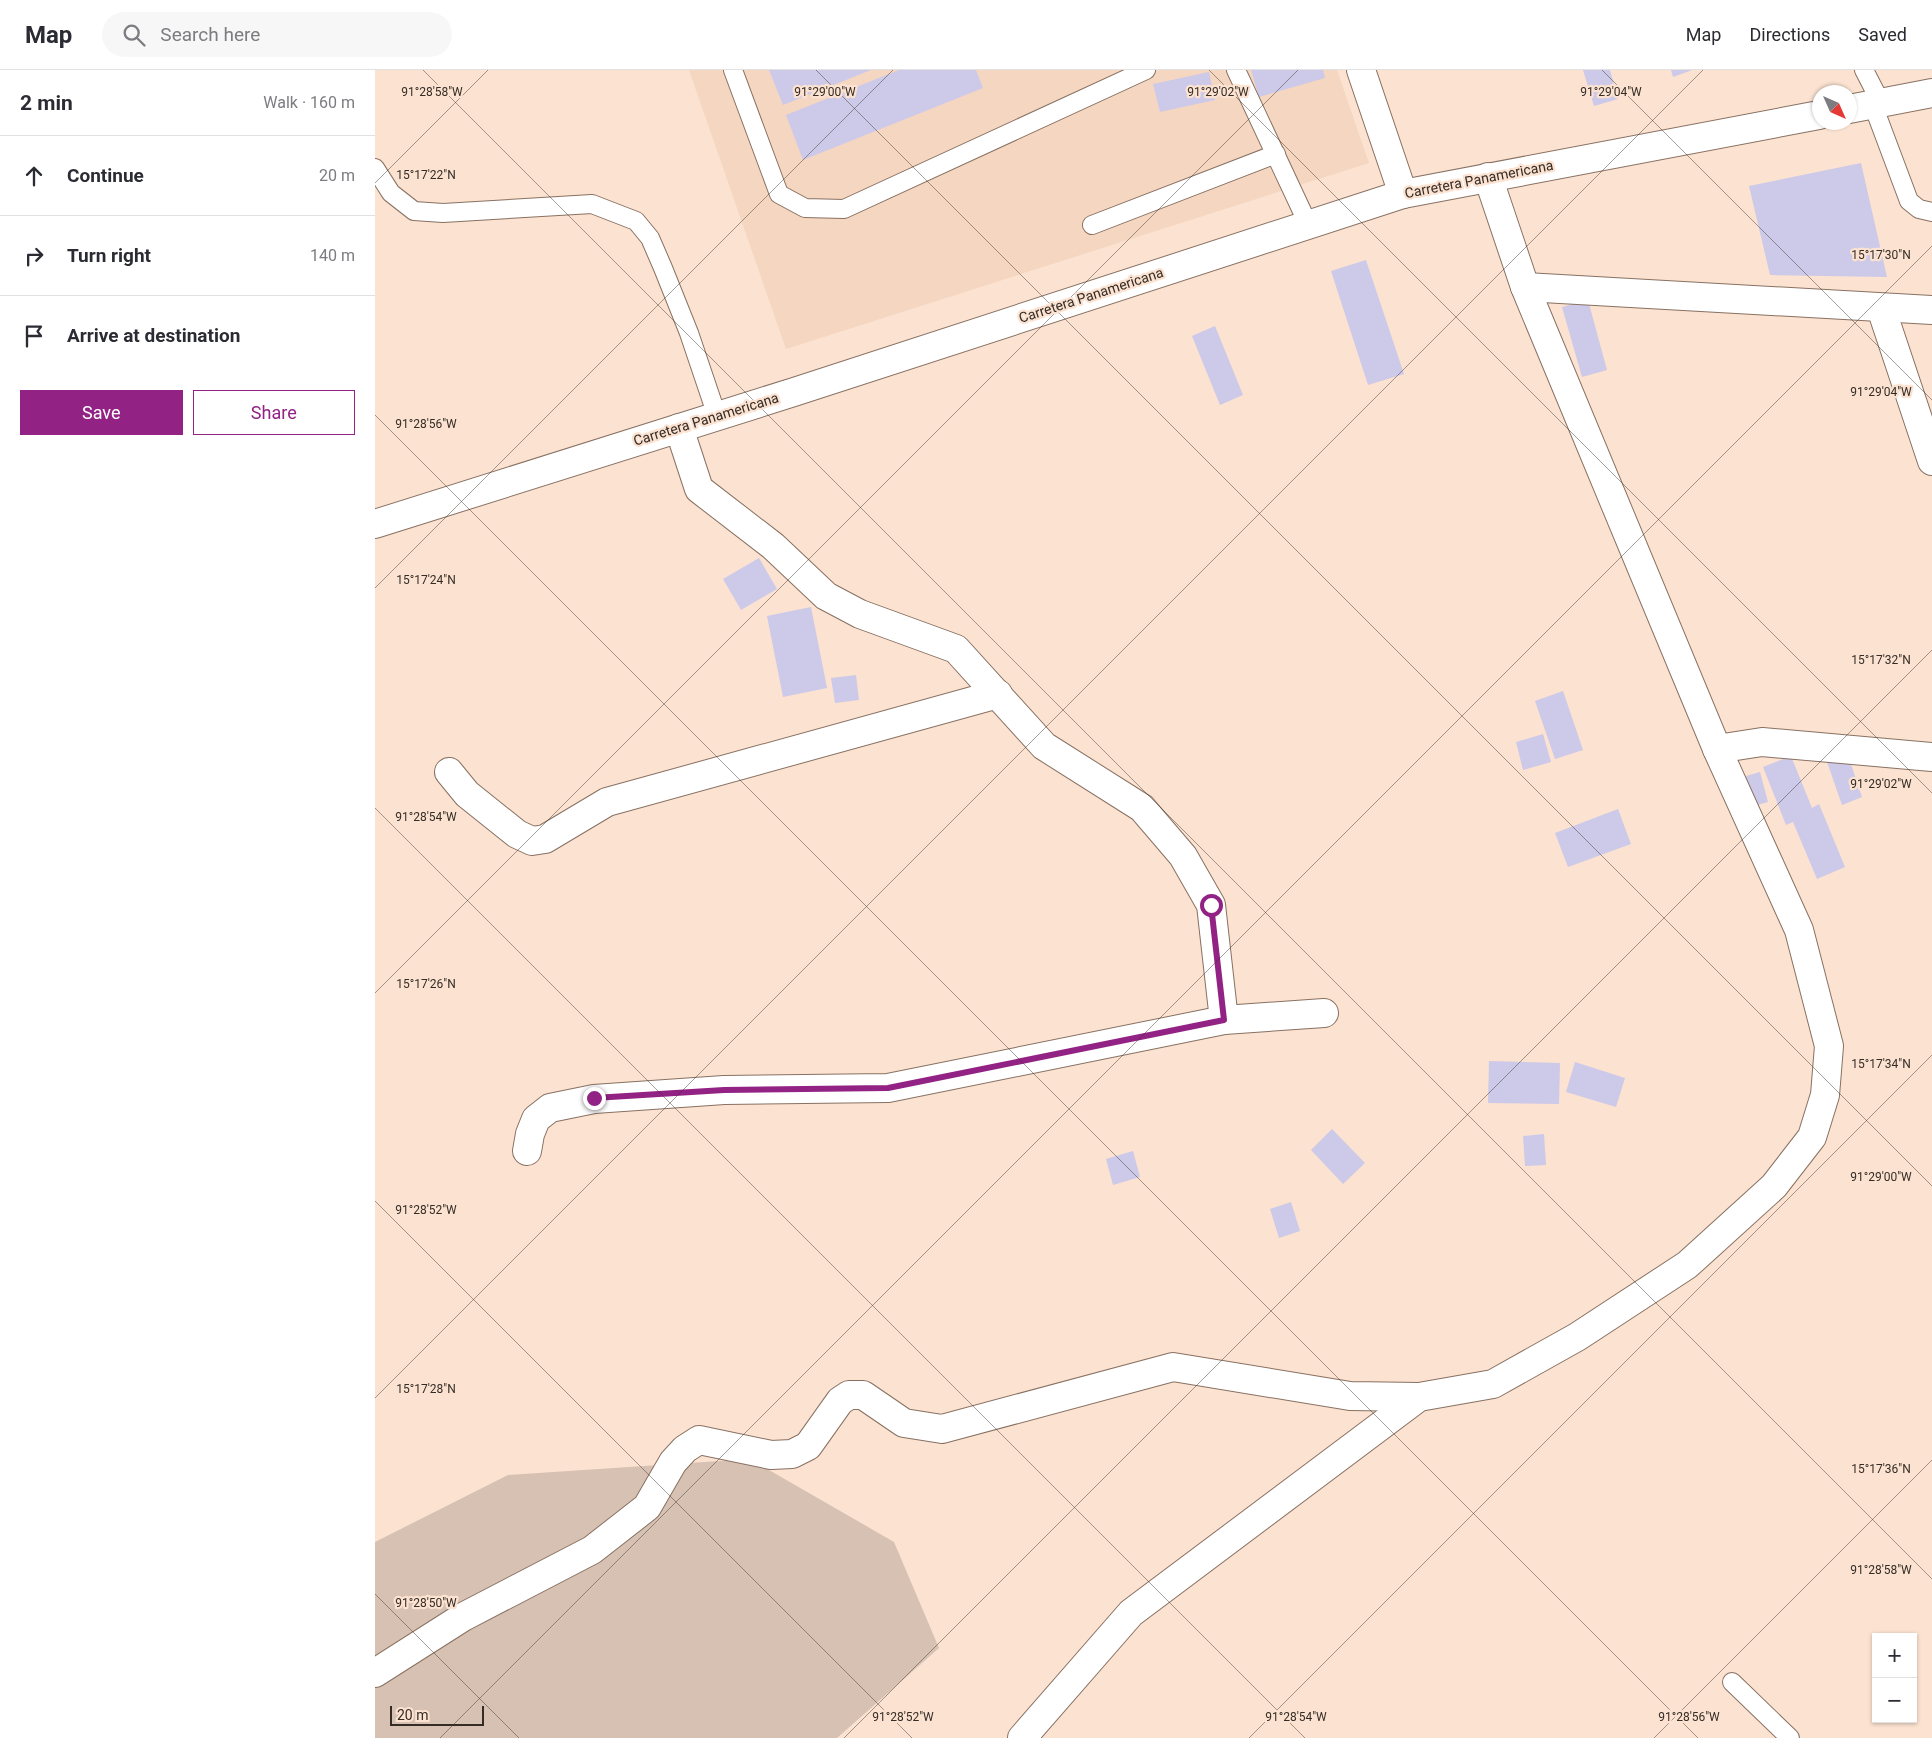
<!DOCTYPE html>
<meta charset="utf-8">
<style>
:root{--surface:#fff;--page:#f7f7f7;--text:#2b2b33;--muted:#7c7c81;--line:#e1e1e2;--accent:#922384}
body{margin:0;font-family:Roboto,sans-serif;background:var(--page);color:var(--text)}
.controls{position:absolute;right:15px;bottom:15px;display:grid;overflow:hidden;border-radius:0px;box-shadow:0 1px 4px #0004}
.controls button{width:45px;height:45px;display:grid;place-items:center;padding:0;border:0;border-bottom:1px solid var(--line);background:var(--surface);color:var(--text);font:25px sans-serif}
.compass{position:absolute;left:1437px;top:15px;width:45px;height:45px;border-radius:50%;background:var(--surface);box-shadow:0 1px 4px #0004;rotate:135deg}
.scale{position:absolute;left:15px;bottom:12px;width:94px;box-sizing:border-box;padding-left:5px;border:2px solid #352c25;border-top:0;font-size:14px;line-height:18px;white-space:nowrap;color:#352c25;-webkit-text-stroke:4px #fbe2d1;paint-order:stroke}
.stop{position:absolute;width:15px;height:15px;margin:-11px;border:4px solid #922384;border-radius:50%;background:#fff}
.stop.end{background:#922384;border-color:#fff;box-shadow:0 1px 5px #0008}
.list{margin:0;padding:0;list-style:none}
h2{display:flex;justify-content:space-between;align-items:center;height:65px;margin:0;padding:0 20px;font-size:21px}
h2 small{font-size:16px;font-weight:400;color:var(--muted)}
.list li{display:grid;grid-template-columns:32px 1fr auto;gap:15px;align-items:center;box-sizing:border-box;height:80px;padding:0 20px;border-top:1px solid var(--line)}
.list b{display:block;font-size:19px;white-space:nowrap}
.list em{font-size:16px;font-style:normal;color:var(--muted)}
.actions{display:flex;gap:10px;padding:15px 20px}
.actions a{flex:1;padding:11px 0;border:1px solid var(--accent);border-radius:0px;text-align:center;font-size:18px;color:var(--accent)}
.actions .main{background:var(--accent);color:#fff}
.icon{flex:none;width:28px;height:28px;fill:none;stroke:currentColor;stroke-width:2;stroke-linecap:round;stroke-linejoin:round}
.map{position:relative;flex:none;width:1557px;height:1668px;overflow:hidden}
header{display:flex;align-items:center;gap:30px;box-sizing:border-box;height:70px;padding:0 25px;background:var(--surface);border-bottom:1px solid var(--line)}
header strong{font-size:24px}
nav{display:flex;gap:28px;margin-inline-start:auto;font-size:18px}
.search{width:350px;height:45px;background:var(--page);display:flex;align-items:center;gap:12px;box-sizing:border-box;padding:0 18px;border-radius:28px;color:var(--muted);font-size:19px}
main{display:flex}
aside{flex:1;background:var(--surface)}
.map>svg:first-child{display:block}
.built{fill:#f5d6c1}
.green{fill:#d7c1b2}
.building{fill:#cdc9e9}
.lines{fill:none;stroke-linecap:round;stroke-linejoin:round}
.lane-casing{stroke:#887162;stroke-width:20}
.street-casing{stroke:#887162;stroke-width:30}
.highway-casing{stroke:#887162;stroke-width:30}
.lane{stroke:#fff;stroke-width:18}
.street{stroke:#fff;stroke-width:28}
.highway{stroke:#fff;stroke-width:28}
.route{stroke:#922384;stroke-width:6}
.ticks{fill:none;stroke:#352c25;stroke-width:1;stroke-opacity:0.45}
.labels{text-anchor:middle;stroke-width:4.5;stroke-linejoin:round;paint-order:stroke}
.street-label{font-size:14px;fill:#352c25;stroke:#fbe2d1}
.ticks-label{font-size:12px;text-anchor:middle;fill:#352c25;stroke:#fbe2d1;stroke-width:4.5;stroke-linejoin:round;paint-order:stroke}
</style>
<header>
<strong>Map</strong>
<div class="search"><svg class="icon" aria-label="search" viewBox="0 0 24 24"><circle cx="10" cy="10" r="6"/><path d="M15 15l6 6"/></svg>Search here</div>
<nav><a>Map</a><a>Directions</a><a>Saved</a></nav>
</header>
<main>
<aside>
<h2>2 min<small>Walk · 160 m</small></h2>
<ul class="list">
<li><svg class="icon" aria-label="ahead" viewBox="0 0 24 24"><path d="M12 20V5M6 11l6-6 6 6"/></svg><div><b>Continue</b></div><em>20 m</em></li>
<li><svg class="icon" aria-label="right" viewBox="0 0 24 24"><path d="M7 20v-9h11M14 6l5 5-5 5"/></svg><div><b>Turn right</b></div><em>140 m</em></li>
<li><svg class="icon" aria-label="arrive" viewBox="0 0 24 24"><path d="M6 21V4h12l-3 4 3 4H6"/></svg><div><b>Arrive at destination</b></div></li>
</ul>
<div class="actions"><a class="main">Save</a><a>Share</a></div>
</aside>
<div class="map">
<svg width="1557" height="1668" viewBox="0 0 1557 1668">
<rect width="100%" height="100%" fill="#fbe2d1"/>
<path class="built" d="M 314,0 L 962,0 L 994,93 L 411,279 Z"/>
<path class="green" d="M 375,1389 L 519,1472 L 564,1578 L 462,1668 L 0,1668 L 0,1472 L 133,1405 Z"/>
<g class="building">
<path d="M 394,0 L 496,0 L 408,35 Z"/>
<path d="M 524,0 L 601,0 L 608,18 L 428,90 L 411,45 Z"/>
<path d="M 876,0 L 948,0 L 950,8 L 884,27 Z"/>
<path d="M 1208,0 L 1235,0 L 1243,29 L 1219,36 Z"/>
<path d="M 1296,0 L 1317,0 L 1298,7 Z"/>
<path d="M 834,2 L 840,30 L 785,42 L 778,14 Z"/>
<path d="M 1486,93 L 1512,207 L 1395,205 L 1374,116 Z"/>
<path d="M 991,190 L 1029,304 L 993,315 L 956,201 Z"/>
<path d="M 1213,230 L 1232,300 L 1207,307 L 1187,237 Z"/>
<path d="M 840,256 L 868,325 L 845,335 L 817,266 Z"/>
<path d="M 384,488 L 402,519 L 366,540 L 348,509 Z"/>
<path d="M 436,537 L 452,618 L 408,627 L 392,546 Z"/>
<path d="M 481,605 L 484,630 L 460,633 L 456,608 Z"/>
<path d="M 1188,621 L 1208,680 L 1180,689 L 1160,631 Z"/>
<path d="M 1168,664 L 1176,692 L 1148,700 L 1141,672 Z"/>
<path d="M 1472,682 L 1487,727 L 1467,735 L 1451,689 Z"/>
<path d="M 1416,686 L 1437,738 L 1444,734 L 1470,797 L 1442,809 L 1418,752 L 1411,755 L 1388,697 Z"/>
<path d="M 1385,702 L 1393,732 L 1379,736 L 1371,706 Z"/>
<path d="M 1243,739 L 1256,774 L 1193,797 L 1180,763 Z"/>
<path d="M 1114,991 L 1185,993 L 1184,1034 L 1113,1033 Z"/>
<path d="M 1200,992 L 1250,1008 L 1241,1037 L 1191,1022 Z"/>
<path d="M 957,1059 L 990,1093 L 968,1114 L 936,1080 Z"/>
<path d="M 1169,1064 L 1171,1095 L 1150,1096 L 1148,1066 Z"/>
<path d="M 758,1081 L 765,1107 L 738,1115 L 731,1089 Z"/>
<path d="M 916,1132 L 925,1161 L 904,1168 L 895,1139 Z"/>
</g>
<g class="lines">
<g class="lane-casing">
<g id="lane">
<path d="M 358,0 L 404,124 L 430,138 L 469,139 L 771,0"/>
<path d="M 861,0 L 933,154"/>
<path d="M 1489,0 L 1506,33"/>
<path d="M 1498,35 L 1534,131 L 1544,139 L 1557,142"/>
<path d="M 0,98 L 16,123 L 39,141 L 68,143 L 217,134 L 261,151 L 275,168 L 288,198 L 314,263 L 342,346"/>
<path d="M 717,155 L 901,84"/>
<path d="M 1357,1612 L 1415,1668"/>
</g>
</g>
<g class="street-casing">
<g id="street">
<path d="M 986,0 L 1028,124"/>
<path d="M 1150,217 L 1557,240"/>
<path d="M 1506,238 L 1557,391"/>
<path d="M 304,358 L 324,419 L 398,476 L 451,526 L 485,544 L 581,579 L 669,676 L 767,738 L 808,786 L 836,835 L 849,950 L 949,943"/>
<path d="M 1342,679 L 1387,672 L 1557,687"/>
<path d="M 74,702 L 92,724 L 142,764 L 157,771 L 170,769 L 232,732 L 623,624"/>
<path d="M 152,1081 L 155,1064 L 161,1049 L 175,1038 L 219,1029 L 349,1020 L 513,1018 L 849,950"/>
<path d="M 0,1603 L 88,1547 L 217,1480 L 272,1437 L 298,1392 L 310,1379 L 324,1370 L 396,1385 L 417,1384 L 433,1376 L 465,1331 L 474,1325 L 488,1325 L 529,1353 L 567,1359 L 798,1297 L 975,1326 L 1044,1327"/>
<path d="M 647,1668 L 756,1543 L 1044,1327 L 1118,1314 L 1202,1267 L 1312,1195 L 1399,1116 L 1437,1067 L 1450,1025 L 1454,976 L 1424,860 L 1342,679 L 1150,217 L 1113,107"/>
</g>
</g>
<g class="highway-casing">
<g id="highway">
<path d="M 1474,39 L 1557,23"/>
<path d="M 0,454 L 419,322 L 1028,124 L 1444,45"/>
</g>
</g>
<use href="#lane" class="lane"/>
<use href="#street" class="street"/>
<use href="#highway" class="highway"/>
</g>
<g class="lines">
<path class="route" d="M 219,1028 L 349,1020 L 513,1018 L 849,950 L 836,835"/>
</g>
<path class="ticks" d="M 48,0 L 1557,1509M 441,0 L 1557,1116M 834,0 L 1557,723M 1227,0 L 1557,330M 0,113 L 113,0M 0,345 L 1323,1668M 0,518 L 518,0M 0,738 L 930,1668M 0,923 L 923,0M 0,1131 L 537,1668M 0,1328 L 1328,0M 0,1524 L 144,1668M 65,1668 L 1557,176M 469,1668 L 1557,580M 874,1668 L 1557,985M 1279,1668 L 1557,1390"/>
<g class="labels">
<g class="street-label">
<text transform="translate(1104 109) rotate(-11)" y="5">Carretera Panamericana</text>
<text transform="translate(716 225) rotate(-18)" y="5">Carretera Panamericana</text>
<text transform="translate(331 349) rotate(-17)" y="5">Carretera Panamericana</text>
</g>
</g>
<g class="ticks-label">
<text x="57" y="26">91°28'58"W</text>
<text x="450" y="26">91°29'00"W</text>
<text x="843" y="26">91°29'02"W</text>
<text x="1236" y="26">91°29'04"W</text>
<text x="51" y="109">15°17'22"N</text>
<text x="1506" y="189">15°17'30"N</text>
<text x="1506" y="326">91°29'04"W</text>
<text x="51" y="358">91°28'56"W</text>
<text x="51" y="514">15°17'24"N</text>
<text x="1506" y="594">15°17'32"N</text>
<text x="1506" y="718">91°29'02"W</text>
<text x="51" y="751">91°28'54"W</text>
<text x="51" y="918">15°17'26"N</text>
<text x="1506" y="998">15°17'34"N</text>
<text x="1506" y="1111">91°29'00"W</text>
<text x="51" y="1144">91°28'52"W</text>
<text x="51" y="1323">15°17'28"N</text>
<text x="1506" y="1403">15°17'36"N</text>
<text x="1506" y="1504">91°28'58"W</text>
<text x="51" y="1537">91°28'50"W</text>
<text x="528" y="1651">91°28'52"W</text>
<text x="921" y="1651">91°28'54"W</text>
<text x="1314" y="1651">91°28'56"W</text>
</g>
</svg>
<div class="controls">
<button>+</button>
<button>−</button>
</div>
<svg class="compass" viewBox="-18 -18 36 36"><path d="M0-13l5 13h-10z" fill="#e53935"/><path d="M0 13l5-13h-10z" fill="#7c7c81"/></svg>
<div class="scale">20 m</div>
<div class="stop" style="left:836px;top:835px"></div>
<div class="stop end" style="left:219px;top:1028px"></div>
</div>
</main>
